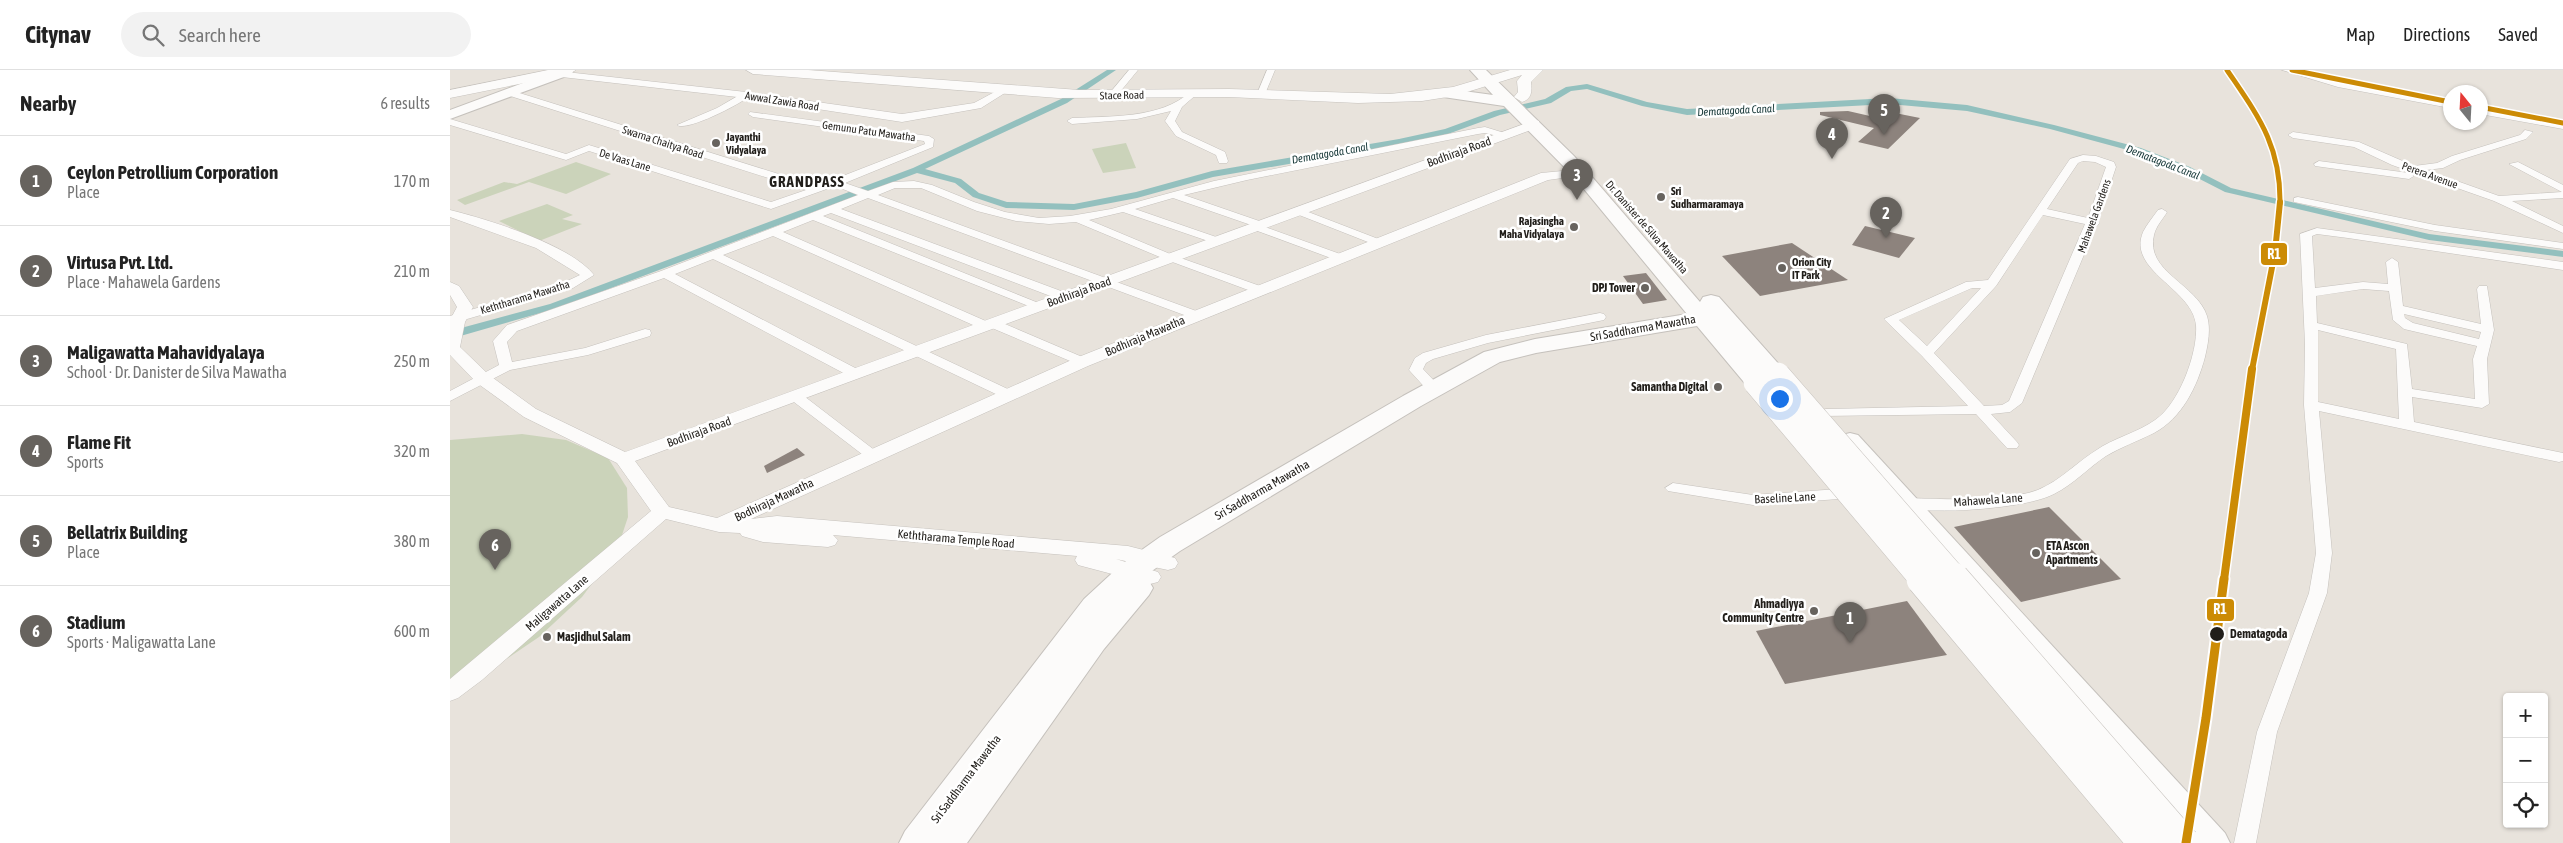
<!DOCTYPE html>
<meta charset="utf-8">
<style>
:root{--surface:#fff;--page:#f2f2f2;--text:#222;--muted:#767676;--line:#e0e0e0;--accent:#67635e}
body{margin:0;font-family:"Asap Condensed",sans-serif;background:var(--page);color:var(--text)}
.controls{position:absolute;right:15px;bottom:15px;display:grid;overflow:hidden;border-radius:5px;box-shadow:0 1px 4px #0004}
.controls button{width:45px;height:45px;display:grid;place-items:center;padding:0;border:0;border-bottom:1px solid var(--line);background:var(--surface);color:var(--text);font:25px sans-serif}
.compass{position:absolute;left:1993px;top:15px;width:45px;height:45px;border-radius:50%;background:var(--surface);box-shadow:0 1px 4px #0004;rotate:342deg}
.you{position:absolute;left:1329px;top:328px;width:18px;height:18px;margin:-12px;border:4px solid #fff;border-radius:50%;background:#1a73e8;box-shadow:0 0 0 8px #1a73e833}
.badge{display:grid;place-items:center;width:32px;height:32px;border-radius:50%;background:var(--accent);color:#fff;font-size:16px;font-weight:700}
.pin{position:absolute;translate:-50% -41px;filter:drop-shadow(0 1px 2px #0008)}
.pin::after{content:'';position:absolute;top:26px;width:18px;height:15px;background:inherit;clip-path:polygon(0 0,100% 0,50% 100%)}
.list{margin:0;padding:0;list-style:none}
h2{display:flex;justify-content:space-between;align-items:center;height:65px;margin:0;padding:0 20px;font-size:21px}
h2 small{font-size:16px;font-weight:400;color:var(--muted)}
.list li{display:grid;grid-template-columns:32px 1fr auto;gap:15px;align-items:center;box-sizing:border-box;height:90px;padding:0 20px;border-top:1px solid var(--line)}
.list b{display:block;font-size:19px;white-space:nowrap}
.list p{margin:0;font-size:16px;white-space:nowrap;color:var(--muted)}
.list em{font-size:16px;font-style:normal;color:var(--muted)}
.icon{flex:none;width:28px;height:28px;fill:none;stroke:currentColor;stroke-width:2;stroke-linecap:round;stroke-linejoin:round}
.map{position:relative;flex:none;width:2113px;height:773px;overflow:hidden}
header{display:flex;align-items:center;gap:30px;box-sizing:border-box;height:70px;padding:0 25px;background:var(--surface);border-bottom:1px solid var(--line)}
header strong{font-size:24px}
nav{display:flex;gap:28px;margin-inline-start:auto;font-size:18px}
.search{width:350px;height:45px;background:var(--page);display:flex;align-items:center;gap:12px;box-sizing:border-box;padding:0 18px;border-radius:28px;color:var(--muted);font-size:19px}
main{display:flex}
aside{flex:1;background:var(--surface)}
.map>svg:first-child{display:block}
.green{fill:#cbd3ba}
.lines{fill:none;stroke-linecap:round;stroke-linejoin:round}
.canal{fill:#93c0be;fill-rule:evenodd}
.building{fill:#8d837d}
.minor-casing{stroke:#c5c1bc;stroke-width:1}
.tertiary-casing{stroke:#c5c1bc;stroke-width:1}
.secondary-casing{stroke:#c5c1bc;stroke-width:2}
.primary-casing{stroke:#c5c1bc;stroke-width:1}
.trunk-casing{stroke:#c5c1bc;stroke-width:2}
.minor{fill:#fcfbfa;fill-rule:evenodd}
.tertiary{fill:#fcfbfa;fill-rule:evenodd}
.secondary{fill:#fcfbfa;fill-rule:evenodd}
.primary{fill:#fcfbfa;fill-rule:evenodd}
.trunk{fill:#fcfbfa;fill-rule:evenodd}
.trunk-bridge-far1-casing{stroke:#c5c1bc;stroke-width:28;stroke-linecap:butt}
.trunk-bridge-casing{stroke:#c5c1bc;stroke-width:34;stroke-linecap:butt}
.trunk-bridge-far1{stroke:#fcfbfa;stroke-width:27}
.trunk-bridge{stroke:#fcfbfa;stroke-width:33}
.rail-1-far3-casing{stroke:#fff;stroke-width:8}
.rail-1-far2-casing{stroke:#fff;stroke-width:9}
.rail-1-far1-casing{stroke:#fff;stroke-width:11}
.rail-1-casing{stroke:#fff;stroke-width:13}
.rail-1-far3{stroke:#cc8b05;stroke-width:5}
.rail-1-far2{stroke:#cc8b05;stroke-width:6}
.rail-1-far1{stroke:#cc8b05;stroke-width:8}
.rail-1{stroke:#cc8b05;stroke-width:9}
.poi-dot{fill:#67635e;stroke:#fff;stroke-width:2}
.stop-dot{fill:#211e1a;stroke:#fff;stroke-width:2}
.labels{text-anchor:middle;stroke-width:5;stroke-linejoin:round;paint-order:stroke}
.far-street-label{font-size:11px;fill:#211e1a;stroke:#fff}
.far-water-label{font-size:11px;font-style:italic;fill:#133535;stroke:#fff}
.far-poi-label{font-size:11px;font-weight:bold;fill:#211e1a;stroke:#fff;text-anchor:start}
.street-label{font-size:12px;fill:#211e1a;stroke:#fff}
.poi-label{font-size:12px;font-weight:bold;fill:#211e1a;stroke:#fff;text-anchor:end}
.stop-label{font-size:12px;font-weight:bold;fill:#211e1a;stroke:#fff;text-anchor:start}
.far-district-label{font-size:15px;font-weight:bold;letter-spacing:1px;fill:#211e1a;stroke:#fff}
.line-badge{stroke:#fff;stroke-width:2}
.badge-label{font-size:14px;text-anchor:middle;font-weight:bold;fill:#fff}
</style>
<header>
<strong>Citynav</strong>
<div class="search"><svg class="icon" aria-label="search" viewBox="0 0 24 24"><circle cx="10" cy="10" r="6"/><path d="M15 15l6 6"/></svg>Search here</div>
<nav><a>Map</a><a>Directions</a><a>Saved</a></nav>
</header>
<main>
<aside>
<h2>Nearby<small>6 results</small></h2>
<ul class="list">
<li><span class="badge">1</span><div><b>Ceylon Petrollium Corporation</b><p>Place</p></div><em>170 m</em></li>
<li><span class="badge">2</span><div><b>Virtusa Pvt. Ltd.</b><p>Place · Mahawela Gardens</p></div><em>210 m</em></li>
<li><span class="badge">3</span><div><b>Maligawatta Mahavidyalaya</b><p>School · Dr. Danister de Silva Mawatha</p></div><em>250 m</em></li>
<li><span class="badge">4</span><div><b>Flame Fit</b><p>Sports</p></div><em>320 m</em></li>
<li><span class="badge">5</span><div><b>Bellatrix Building</b><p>Place</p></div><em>380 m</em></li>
<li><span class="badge">6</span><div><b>Stadium</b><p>Sports · Maligawatta Lane</p></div><em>600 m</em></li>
</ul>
</aside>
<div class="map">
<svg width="2113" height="773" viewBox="0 0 2113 773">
<rect width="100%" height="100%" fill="#e8e3dc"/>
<g class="green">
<path d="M 676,73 L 686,98 L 653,103 L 642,79 Z"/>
<path d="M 126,92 L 161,104 L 116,124 L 79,112 L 15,135 L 7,130 L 54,112 L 67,114 Z"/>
<path d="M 97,134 L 123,145 L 112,149 L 132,154 L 89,171 L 49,151 Z"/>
<path d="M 72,364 L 116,370 L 158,388 L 177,418 L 178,447 L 167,480 L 132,527 L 89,567 L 0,627 L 0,370 Z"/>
</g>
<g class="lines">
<path class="canal" d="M 657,0 L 666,0 L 617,33 L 475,99 L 511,109 L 529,123 L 557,132 L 624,134 L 686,122 L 762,101 L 949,69 L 995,59 L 1044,41 L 1095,29 L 1116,17 L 1137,14 L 1197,32 L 1237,39 L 1439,28 L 1517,35 L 1604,55 L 1691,78 L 1740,97 L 1781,118 L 1979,164 L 2113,181 L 2113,187 L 1979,170 L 1775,122 L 1734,101 L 1685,82 L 1600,59 L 1517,41 L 1439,34 L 1237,45 L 1192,36 L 1137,19 L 1121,21 L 1101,33 L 1050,45 L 998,64 L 949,75 L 763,107 L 687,128 L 624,140 L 556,138 L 523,127 L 505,113 L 467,103 L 108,238 L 0,269 L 0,261 L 100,234 L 463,98 L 611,29 Z"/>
</g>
<g class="building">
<path d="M 1398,41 L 1433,49 L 1440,42 L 1470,48 L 1438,79 L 1408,72 L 1424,58 L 1370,45 L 1370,42 Z"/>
<path d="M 1415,156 L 1465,168 L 1449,188 L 1402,175 Z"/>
<path d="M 1342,173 L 1398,210 L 1310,226 L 1272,186 Z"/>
<path d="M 1196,203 L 1217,230 L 1193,234 L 1173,206 Z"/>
<path d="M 347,378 L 355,385 L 317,403 L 314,396 Z"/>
<path d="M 1599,437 L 1671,509 L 1571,532 L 1504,457 Z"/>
<path d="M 1457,531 L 1497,585 L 1335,614 L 1306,561 Z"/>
</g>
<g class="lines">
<g class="minor-casing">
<g id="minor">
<path d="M 679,0 L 688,0 L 665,28 L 659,28 L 659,24 Z"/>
<path d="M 817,0 L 825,0 L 815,24 L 808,26 L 807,24 Z"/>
<path d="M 1832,0 L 1846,0 L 1889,11 L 2000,32 L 2000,38 L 1888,17 Z"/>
<path d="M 60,20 L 367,116 L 475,74 L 474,71 L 303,47 L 298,44 L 300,42 L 479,66 L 484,69 L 483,77 L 395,113 L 418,121 L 443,112 L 464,111 L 482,115 L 524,132 L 555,142 L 589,148 L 620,146 L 661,139 L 764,111 L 1028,58 L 1035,57 L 1061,65 L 1056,68 L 1035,63 L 1028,64 L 797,110 L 734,125 L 815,153 L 815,157 L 893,185 L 893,189 L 889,191 L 802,159 L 801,155 L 723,128 L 685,139 L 772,169 L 772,173 L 764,173 L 673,142 L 639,150 L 725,186 L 813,217 L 815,220 L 809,224 L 717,190 L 626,152 L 599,154 L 566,151 L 527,141 L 471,118 L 445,118 L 428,125 L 749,242 L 751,245 L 745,249 L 418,128 L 391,139 L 619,224 L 621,227 L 615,231 L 611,230 L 381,143 L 373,146 L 596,236 L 594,239 L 586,239 L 363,150 L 333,162 L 538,252 L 548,251 L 637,289 L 639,292 L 632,296 L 542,258 L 532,259 L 323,166 L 273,185 L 562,321 L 564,324 L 562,327 L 552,327 L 263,189 L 225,204 L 411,301 L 413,304 L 411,307 L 401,307 L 214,208 L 67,261 L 57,272 L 62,292 L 135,278 L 195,259 L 200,260 L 201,263 L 200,266 L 138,285 L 60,300 L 0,331 L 0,321 L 49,295 L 43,271 L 57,255 L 211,201 L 408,125 L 385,116 L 321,139 L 139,81 L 116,90 L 0,55 L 0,49 L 116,84 L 139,75 L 321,132 L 356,120 L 57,25 L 57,21 Z"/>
<path d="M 740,22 L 747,24 L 732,37 L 725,51 L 732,62 L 775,82 L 778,91 L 777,93 L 769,93 L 766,85 L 726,66 L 715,51 L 721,41 L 687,49 L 622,54 L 617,51 L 622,48 C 659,46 711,49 740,22 Z"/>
<path d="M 293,23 L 301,25 C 291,34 236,62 227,55 L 267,38 Z"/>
<path d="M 2030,38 L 2113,53 L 2113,59 L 2030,44 Z"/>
<path d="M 2075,60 L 2083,62 L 2076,69 L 2010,90 L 1993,98 L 1976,100 L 2049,126 L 2112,122 L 2059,94 L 2068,92 L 2113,115 L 2113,128 L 2062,131 L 2113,156 L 2113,163 L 2044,131 L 1942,95 L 1904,77 L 1843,68 L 1838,65 L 1843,62 L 1909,72 L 1964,96 L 1987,93 L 2002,86 L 2070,65 Z"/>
<path d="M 1633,85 L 1646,86 L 1664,92 L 1666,97 L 1648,151 L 1650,153 L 1646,156 L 1572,333 L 1560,342 L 1541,344 L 1567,372 L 1569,375 L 1567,378 L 1557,378 L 1526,344 L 1371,346 L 1369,343 L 1371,340 L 1376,339 L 1518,336 L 1472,286 L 1434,249 L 1516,212 L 1538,210 L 1620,89 ZM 1633,91 L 1645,92 L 1656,97 L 1638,148 L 1597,139 L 1628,93 ZM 1593,145 L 1635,154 L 1559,331 L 1552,335 L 1534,336 L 1484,283 L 1546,216 ZM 1522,218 L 1531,218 L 1477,276 L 1449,250 Z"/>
<path d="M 1869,91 L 1959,103 L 1964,106 L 1959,109 L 1865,96 L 1864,94 Z"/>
<path d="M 1848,127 L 1985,155 L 2113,173 L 2113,179 L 1985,161 L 1844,132 L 1844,128 Z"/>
<path d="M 848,138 L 931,170 L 933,172 L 931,174 L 923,174 L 844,143 L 843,141 Z"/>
<path d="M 1712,139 L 1717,142 C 1713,149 1706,156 1704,165 C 1695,202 1747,214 1757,246 C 1761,259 1758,274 1755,287 C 1747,317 1732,348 1704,363 C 1688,371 1671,377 1656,386 C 1638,398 1624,414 1604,424 C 1576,439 1482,445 1451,437 L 1449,433 L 1457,428 C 1496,429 1539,432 1578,423 C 1604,417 1623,395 1645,381 C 1663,368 1687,363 1705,350 C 1729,334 1748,283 1746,255 C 1742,218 1677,201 1693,162 C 1697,154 1703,147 1708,140 Z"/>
<path d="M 0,140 C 37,149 121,175 144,205 L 123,218 L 0,254 L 0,246 L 115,212 L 130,205 L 86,178 L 0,147 Z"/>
<path d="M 1867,158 L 2113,192 L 2113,200 L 1898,168 L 1867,164 L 1862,166 L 1865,218 L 1913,212 L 1938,214 L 1936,192 L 1942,188 L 1948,192 L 1953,236 L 2031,254 L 2027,219 L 2029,216 L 2037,216 L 2044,260 L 2037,289 L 2039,334 L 2032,338 L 1962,327 L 1964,352 L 2113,383 L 2113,391 L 2109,392 L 1869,341 L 1882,483 L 1877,523 L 1827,662 L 1806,773 L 1784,773 L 1807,662 L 1859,523 L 1866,483 L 1854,335 L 1855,274 L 1850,164 ZM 1913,219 L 1939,221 L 1943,250 L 1954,259 L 2027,276 L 2023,289 L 2025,329 L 1962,319 L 1957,274 L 1867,253 L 1866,226 ZM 1954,244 L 2031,262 L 2029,269 L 1963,253 L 1955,248 ZM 1868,260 L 1946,279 L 1949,349 L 1868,332 Z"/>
<path d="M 1150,243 L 1154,244 L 1156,247 L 1154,250 L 1038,273 L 983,289 L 976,293 L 973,299 L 989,316 L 991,319 L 989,322 L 979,322 L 959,300 L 965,288 L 973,283 L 1036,265 Z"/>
<path d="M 345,322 L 350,323 L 427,382 L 429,385 L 427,388 L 417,388 L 340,329 L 338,326 L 340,323 Z"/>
<path d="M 1223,413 L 1303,425 L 1389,419 L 1397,424 L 1389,429 L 1303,435 L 1218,421 L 1215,418 Z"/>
</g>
</g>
<g class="tertiary-casing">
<g id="tertiary">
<path d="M 107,1 L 296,22 L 452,44 L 524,33 L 552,18 L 558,21 L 531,38 L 452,52 L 296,28 L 103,6 L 102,4 Z"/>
<path d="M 1085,50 L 1089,51 L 1089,57 L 185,391 L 219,437 L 267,448 L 626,288 L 1091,103 L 1134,99 L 1135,102 L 1134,105 L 1098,110 L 638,296 L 301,449 L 327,446 L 678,476 L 725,488 L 728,493 L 725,498 L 718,500 L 666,489 L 708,502 L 711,507 L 708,512 L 700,514 L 628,495 L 625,490 L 627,486 L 383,465 L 388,470 L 385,475 L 378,477 L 313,472 L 292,466 L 290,463 L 269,462 L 216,449 L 32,610 L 8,628 L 0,631 L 0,609 L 201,441 L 167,393 L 74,347 L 27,313 L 0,285 L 0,250 L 7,237 L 0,225 L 0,212 L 9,216 L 23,237 L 15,252 L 10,277 L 39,305 L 86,339 L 175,382 Z"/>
</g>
</g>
<g class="secondary-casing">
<g id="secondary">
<path d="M 108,0 L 123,1 L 122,4 L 0,49 L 0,40 Z"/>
<path d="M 1400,363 L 1408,365 L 1775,763 L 1780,773 L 1744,773 L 1392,375 L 1389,370 L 1392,365 Z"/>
</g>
</g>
<g class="primary-casing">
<g id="primary">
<path d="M 98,0 L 126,0 L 119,4 L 0,28 L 0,20 Z"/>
<path d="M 296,0 L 358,0 L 629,20 L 779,19 L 940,24 L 1003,17 L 1060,0 L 1093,0 L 1081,12 C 1082,21 1082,29 1072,32 L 1064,27 L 1068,22 L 1067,11 L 1072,5 L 1004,26 L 972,31 L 908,33 L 779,27 L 608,28 L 303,4 Z"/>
</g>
</g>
<g class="trunk-casing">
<path id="trunk" d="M 1020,0 L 1036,0 L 1124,86 L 1250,232 L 1253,227 L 1261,225 L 1269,227 L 1335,301 L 1339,306 L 1335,311 L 1327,313 L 1318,310 L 1316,317 L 1307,319 L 1298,317 L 1247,256 L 1086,283 L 1050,292 L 971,336 L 730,481 L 692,508 L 699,511 L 703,518 L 699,525 L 654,579 L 517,773 L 449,773 L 455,761 L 634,529 L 672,494 L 710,467 L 953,326 L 1034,282 L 1085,269 L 1237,244 L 1124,107 L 1054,36 L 993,27 L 991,24 L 999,19 L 1043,25 Z"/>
</g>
<use href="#minor" class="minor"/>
<use href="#tertiary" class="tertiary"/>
<use href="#secondary" class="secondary"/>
<use href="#primary" class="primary"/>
<use href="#trunk" class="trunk"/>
<g class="trunk-bridge-far1-casing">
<g id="trunk-bridge-far1">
<path d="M 1327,306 L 1505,510"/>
<path d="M 1307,312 L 1474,510"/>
</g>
</g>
<g class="trunk-bridge-casing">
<g id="trunk-bridge">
<path d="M 1473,509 L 1695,773"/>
<path d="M 1503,509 L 1733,773"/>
</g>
</g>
<use href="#trunk-bridge-far1" class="trunk-bridge-far1"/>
<use href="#trunk-bridge" class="trunk-bridge"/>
<g class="rail-1-far3-casing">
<g id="rail-1-far3">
<path d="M 1777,0 C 1808,46 1831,75 1830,134"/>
<path d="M 1842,0 L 2000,32"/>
<path d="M 2030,37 L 2113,53"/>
</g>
</g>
<g class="rail-1-far2-casing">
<path id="rail-1-far2" d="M 1802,300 L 1825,182 L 1830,132"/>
</g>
<g class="rail-1-far1-casing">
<path id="rail-1-far1" d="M 1774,510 L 1802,299"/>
</g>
<g class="rail-1-casing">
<path id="rail-1" d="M 1736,773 L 1756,648 L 1774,509"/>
</g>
<use href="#rail-1-far3" class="rail-1-far3"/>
<use href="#rail-1-far2" class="rail-1-far2"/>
<use href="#rail-1-far1" class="rail-1-far1"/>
<use href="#rail-1" class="rail-1"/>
</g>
<g class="poi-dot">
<circle cx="266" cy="73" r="5"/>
<circle cx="1211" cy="127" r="5"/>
<circle cx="1124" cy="157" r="5"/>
<circle cx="1332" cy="198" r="5"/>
<circle cx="1195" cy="218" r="5"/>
<circle cx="1268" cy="317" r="5"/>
<circle cx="1586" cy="483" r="5"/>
<circle cx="1364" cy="541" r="5"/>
<circle cx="97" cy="567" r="5"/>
</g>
<circle class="stop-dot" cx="1767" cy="564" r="8"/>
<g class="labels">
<g class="far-street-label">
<text transform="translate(672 25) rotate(-1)" y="4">Stace Road</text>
<text transform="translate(332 31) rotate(9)" y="4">Awwal Zawia Road</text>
<text transform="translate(419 61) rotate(8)" y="4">Gemunu Patu Mawatha</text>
<text transform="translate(213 72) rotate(18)" y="4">Swarna Chaitya Road</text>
<text transform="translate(175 90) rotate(17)" y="4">De Vaas Lane</text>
<text transform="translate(1980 105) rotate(20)" y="4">Perera Avenue</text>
<text transform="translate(1644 146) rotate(-70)" y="4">Mahawela Gardens</text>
<text transform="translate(1197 157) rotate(49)" y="4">Dr. Danister de Silva Mawatha</text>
<text transform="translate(75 227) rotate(-17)" y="4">Keththarama Mawatha</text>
</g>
<g class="far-water-label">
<text transform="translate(1286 40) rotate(-3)" y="4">Dematagoda Canal</text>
<text transform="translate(880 83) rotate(-10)" y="4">Dematagoda Canal</text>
<text transform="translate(1713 92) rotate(21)" y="4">Dematagoda Canal</text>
</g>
<g class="far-poi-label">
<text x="276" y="71">Jayanthi<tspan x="276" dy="13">Vidyalaya</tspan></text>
<text x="1221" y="125">Sri<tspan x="1221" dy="13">Sudharmaramaya</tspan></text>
<text x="1114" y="155" text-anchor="end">Rajasingha<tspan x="1114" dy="13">Maha Vidyalaya</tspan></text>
<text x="1342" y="196">Orion City<tspan x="1342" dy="13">IT Park</tspan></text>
</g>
<g class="street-label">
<text transform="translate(1009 82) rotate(-20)" y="4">Bodhiraja Road</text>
<text transform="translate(629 222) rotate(-20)" y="4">Bodhiraja Road</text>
<text transform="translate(1193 258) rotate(-10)" y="4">Sri Saddharma Mawatha</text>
<text transform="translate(695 266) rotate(-23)" y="4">Bodhiraja Mawatha</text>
<text transform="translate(249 362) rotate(-20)" y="4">Bodhiraja Road</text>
<text transform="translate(812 420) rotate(-30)" y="4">Sri Saddharma Mawatha</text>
<text transform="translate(1335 428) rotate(-3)" y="4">Baseline Lane</text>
<text transform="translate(324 430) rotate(-25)" y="4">Bodhiraja Mawatha</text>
<text transform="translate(1538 430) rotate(-4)" y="4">Mahawela Lane</text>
<text transform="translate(506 469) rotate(5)" y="4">Keththarama Temple Road</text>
<text transform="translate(107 533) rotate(-41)" y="4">Maligawatta Lane</text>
<text transform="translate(516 709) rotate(-53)" y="4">Sri Saddharma Mawatha</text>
</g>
<g class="poi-label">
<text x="1185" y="222">DPJ Tower</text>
<text x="1258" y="321">Samantha Digital</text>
<text x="1596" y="480" text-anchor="start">ETA Ascon<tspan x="1596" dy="14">Apartments</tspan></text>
<text x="1354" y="538">Ahmadiyya<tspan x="1354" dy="14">Community Centre</tspan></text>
<text x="107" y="571" text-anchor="start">Masjidhul Salam</text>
</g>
<g class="stop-label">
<text x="1780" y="568">Dematagoda</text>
</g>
<g class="far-district-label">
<text x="357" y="117">GRANDPASS</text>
</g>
</g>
<g class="line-badge">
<rect x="1810" y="172" width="28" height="24" rx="5" fill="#cc8b05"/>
<rect x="1756" y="528" width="29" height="24" rx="5" fill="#cc8b05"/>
</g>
<g class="badge-label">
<text x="1824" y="189">R1</text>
<text x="1770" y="544">R1</text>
</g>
</svg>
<div class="controls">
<button>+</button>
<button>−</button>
<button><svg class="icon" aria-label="locate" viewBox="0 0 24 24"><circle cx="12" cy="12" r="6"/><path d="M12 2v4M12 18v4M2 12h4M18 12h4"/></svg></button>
</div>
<svg class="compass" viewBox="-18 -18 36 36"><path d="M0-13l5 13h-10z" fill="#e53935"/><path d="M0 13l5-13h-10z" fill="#767676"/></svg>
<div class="you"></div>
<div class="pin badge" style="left:1400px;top:573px">1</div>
<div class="pin badge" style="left:1436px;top:168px">2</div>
<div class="pin badge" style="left:1127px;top:130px">3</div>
<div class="pin badge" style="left:1382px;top:89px">4</div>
<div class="pin badge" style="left:1434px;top:65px">5</div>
<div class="pin badge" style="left:45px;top:500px">6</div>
</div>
</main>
